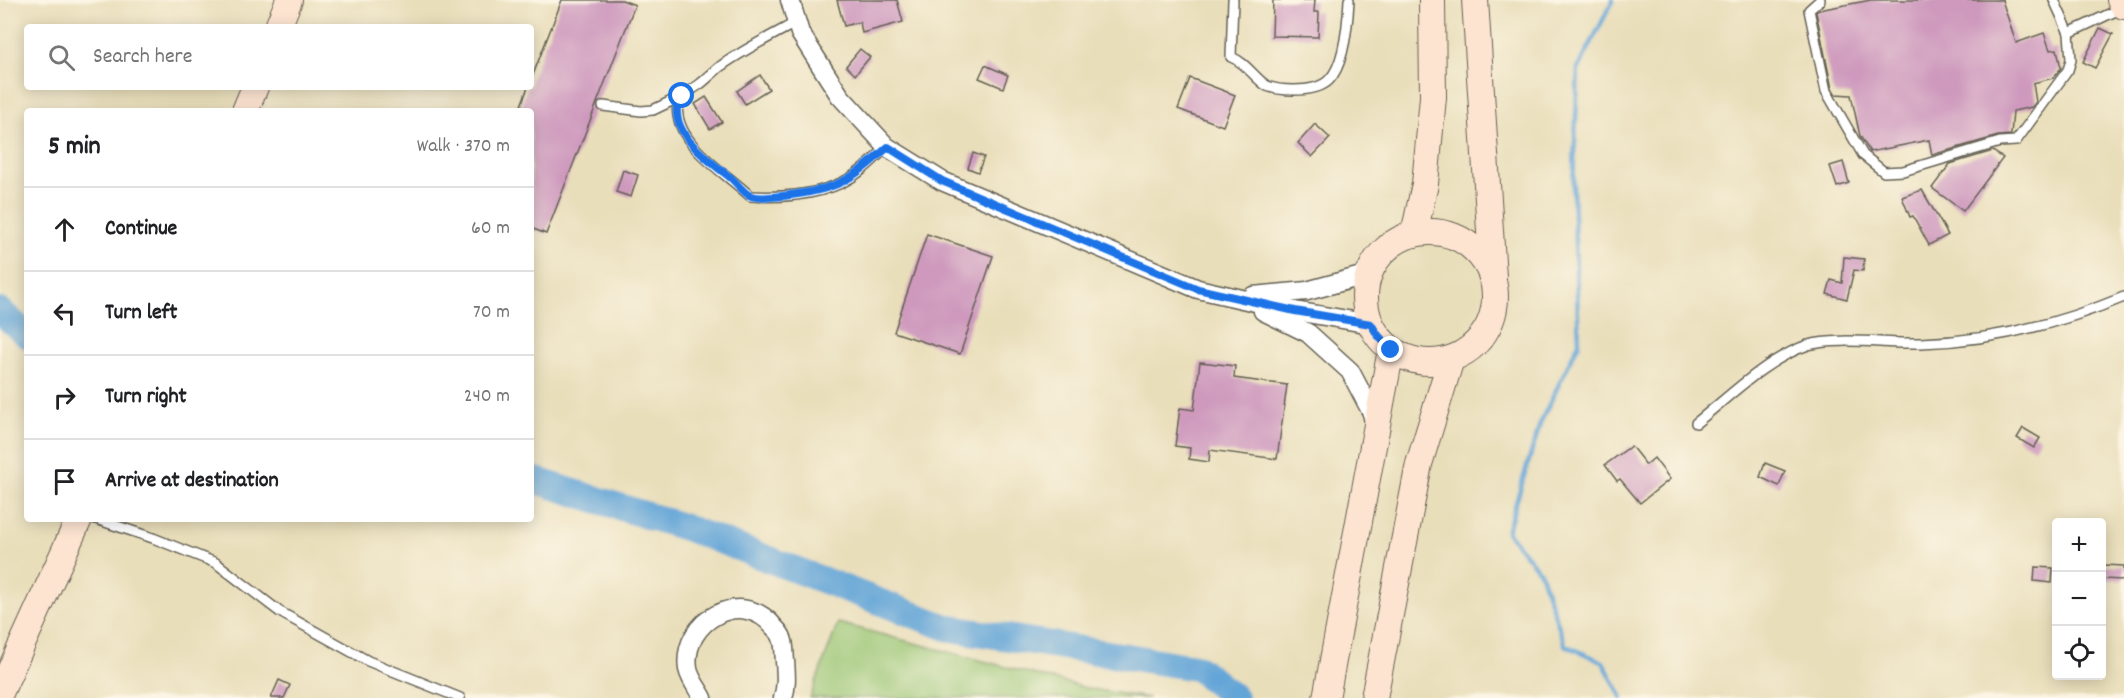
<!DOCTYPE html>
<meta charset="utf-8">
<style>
:root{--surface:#fff;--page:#f2f2f2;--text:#202124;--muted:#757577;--line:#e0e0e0}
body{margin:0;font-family:Dekko,sans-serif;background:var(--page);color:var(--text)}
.controls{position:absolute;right:18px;bottom:18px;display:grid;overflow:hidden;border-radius:6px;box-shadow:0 3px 15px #0003}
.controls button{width:54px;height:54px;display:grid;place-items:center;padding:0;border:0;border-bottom:2px solid var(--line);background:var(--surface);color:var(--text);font:30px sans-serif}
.stop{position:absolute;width:18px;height:18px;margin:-14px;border:4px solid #1a73e8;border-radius:50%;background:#fff}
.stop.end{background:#1a73e8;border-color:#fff;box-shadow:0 2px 6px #0008}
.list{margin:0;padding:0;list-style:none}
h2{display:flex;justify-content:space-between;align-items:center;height:78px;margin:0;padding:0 24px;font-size:26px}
h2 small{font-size:20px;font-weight:400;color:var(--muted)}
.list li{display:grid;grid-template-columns:39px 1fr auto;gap:18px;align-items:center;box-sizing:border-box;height:84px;padding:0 24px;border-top:2px solid var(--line)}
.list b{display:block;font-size:22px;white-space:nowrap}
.list em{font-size:20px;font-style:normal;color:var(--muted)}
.icon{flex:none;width:33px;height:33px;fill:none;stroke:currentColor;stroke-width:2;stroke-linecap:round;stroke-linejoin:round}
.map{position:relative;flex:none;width:2124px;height:698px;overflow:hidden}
.search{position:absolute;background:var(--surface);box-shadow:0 3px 15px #0003;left:24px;top:24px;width:510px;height:66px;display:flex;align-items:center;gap:15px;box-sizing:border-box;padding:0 21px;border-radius:6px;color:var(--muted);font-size:22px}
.panel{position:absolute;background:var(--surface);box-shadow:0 3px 15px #0003;left:24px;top:108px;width:510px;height:414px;border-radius:6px}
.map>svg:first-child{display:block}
.green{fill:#99c572;stroke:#5a7047;stroke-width:1.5}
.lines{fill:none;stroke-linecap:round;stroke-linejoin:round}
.stream{stroke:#63a5d7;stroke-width:4.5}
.river{stroke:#63a5d7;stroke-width:27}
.building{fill:#ce99bd}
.lane-casing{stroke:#646053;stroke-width:12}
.street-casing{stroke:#646053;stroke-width:21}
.secondary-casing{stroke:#646053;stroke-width:28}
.lane{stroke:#fff;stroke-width:9}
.street{stroke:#fff;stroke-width:18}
.secondary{stroke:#fde4d1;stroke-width:26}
.route{stroke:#1a73e8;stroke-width:8}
</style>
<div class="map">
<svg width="2124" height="698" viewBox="0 0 2124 698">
<rect width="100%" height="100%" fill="#fcf5e5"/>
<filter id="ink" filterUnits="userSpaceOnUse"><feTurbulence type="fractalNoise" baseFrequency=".0167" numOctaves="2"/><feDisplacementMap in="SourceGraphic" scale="12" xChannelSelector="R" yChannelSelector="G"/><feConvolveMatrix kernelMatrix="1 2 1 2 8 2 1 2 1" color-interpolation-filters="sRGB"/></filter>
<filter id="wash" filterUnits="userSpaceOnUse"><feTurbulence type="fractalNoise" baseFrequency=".008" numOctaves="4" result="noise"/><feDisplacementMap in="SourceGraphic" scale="24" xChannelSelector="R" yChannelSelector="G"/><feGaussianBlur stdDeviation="1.35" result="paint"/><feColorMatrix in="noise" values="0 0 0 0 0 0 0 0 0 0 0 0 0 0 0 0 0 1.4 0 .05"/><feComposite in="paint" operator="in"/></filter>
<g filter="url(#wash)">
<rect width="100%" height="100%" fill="#e9deba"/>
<path class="green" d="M 838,623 L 1090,689 L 1149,698 L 810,698 Z"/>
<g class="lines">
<path class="stream" d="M 1613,0 L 1578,69 L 1573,190 L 1579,343 L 1541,421 L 1507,532 L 1540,572 L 1565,645 L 1603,662 L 1622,698"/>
<g class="river">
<path d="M 0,311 L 27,335"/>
<path d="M 531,479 L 687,528 L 948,628 L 1198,668 L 1235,698"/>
</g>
</g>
<g id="blocks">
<g class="building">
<path d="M 562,0 L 622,0 L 635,5 L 546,234 L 531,228 L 531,111 L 519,111 L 528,87 L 531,87 L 531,80 Z"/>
<path d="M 837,0 L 897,0 L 903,22 L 862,33 L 860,22 L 844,26 Z"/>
<path d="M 1273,0 L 1315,0 L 1314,12 L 1319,12 L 1318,37 L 1272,36 Z"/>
<path d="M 1871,0 L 2002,0 L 2016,43 L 2044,33 L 2050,50 L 2057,49 L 2061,68 L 2053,78 L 2033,83 L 2036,102 L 2032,107 L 2013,111 L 2011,135 L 1998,136 L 1932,155 L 1929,140 L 1870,152 L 1860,136 L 1851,95 L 1835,94 L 1832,89 L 1816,12 L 1819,10 Z"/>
<path d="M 2100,28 L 2113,34 L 2095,68 L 2083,62 Z"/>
<path d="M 860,49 L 870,57 L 855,75 L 846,66 Z"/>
<path d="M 985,65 L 1008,75 L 1003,88 L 979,78 Z"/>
<path d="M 760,75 L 769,89 L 745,104 L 737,91 Z"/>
<path d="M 1190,78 L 1235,95 L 1223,126 L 1178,109 Z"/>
<path d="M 706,97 L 722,122 L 710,129 L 695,104 Z"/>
<path d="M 1315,124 L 1330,138 L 1312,157 L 1298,143 Z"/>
<path d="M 1993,151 L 2003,158 L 1963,211 L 1932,188 L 1950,164 Z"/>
<path d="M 973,153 L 984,157 L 978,172 L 968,168 Z"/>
<path d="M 1843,162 L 1849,183 L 1837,187 L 1830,166 Z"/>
<path d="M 623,170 L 638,175 L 631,197 L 616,192 Z"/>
<path d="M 1922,190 L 1948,235 L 1929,245 L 1913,216 L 1910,217 L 1902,197 Z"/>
<path d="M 927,234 L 993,256 L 960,354 L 894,332 Z"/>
<path d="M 1844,257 L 1864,259 L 1863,271 L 1854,270 L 1847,299 L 1827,294 L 1831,280 L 1842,283 Z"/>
<path d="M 1200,362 L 1235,366 L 1234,378 L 1287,385 L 1277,459 L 1210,450 L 1209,462 L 1189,459 L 1190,448 L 1175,446 L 1180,408 L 1194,410 Z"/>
<path d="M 2023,428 L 2040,438 L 2034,448 L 2017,438 Z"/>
<path d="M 1631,446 L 1646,465 L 1654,458 L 1670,479 L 1640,503 L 1620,479 L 1617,481 L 1605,465 Z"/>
<path d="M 1765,463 L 1785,471 L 1779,486 L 1760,477 Z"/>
<path d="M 2103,565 L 2124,566 L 2124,580 L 2102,579 Z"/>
<path d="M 2035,567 L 2053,568 L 2052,583 L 2034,581 Z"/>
<path d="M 279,680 L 290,685 L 284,698 L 271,698 Z"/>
</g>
</g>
</g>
<g filter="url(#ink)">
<use href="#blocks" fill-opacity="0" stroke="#646053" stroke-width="1.5"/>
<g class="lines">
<g class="lane-casing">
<g id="lane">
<path d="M 1233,0 L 1231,57 C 1247,63 1254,78 1267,86 C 1274,89 1287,90 1294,90 C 1306,90 1321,88 1329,80 C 1345,64 1348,21 1349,0"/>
<path d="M 1820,0 L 1809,10 L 1826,91 L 1863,155 L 1884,172 L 1903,171 L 2000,142 L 2016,141 L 2068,70 L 2071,60 L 2069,33"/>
<path d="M 2054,0 L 2069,33 L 2122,8"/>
<path d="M 797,22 C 771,36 745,49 721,66 C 713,72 707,79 700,84 C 694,89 685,92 681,98 C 672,112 682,132 692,144 C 708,164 731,178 750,196 C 787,198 830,195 859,172 C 869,165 878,155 887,147"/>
<path d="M 603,106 L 641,111 L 653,110 L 682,96"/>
<path d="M 1696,423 C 1730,396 1766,359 1808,345 C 1835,337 1890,344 1921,343 C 1991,341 2059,324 2124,297"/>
<path d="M 96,519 L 153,538 L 216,563 L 280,612 L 368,661 L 460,698"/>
</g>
</g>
<g class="street-casing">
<g id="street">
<path d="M 790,0 L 800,33 L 840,96 L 887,147 L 942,181 L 1198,289 L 1295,311 L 1371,324"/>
<path d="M 1253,296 L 1307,291 L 1369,274"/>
<path d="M 1263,311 L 1308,333 L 1350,371 L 1372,413 L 1375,426"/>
<path d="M 703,698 C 698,689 690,679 688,669 C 681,620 743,587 774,627 C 777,630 781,634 782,638 C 785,645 784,654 785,661 C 786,675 787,685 783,698"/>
</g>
</g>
<g class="secondary-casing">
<g id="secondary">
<path d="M 1475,0 L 1493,277"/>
<path d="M 2120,0 L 2124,6"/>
<path d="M 278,27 L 289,0"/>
<path d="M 245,111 L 255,87"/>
<circle cx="1430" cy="297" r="65"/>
<path d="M 1414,234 L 1425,184 L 1433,97 L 1432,0"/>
<path d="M 0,693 L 79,519"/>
<path d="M 1326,698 L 1391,350"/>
<path d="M 1374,698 L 1419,464 L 1451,359"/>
</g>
</g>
<use href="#lane" class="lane"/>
<use href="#street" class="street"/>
<use href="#secondary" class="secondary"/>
</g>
</g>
<g class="lines" filter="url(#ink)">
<path class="route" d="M 682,96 C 680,99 677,105 677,108 C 674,137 712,163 731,178 C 737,183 744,194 751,196 C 761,199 774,197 783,196 C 836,190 849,182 888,147 L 942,181 L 1198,289 L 1295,311 L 1371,324 L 1377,334 L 1391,350"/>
</g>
</svg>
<div class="controls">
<button>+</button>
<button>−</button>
<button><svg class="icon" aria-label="locate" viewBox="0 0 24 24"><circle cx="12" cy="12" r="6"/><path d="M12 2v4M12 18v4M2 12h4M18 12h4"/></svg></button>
</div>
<div class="stop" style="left:682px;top:96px"></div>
<div class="stop end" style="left:1391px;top:350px"></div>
<div class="search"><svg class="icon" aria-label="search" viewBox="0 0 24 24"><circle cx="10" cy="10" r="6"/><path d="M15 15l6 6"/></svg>Search here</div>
<section class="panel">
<h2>5 min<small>Walk · 370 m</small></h2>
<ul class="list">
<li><svg class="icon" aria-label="ahead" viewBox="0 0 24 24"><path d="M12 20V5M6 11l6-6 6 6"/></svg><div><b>Continue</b></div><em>60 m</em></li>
<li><svg class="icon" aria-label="left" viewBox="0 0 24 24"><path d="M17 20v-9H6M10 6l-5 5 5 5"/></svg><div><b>Turn left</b></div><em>70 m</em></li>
<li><svg class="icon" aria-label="right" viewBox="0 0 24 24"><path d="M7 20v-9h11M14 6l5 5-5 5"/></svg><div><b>Turn right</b></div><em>240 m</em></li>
<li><svg class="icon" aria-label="arrive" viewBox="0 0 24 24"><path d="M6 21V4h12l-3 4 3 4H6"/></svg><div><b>Arrive at destination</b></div></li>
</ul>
</section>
</div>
